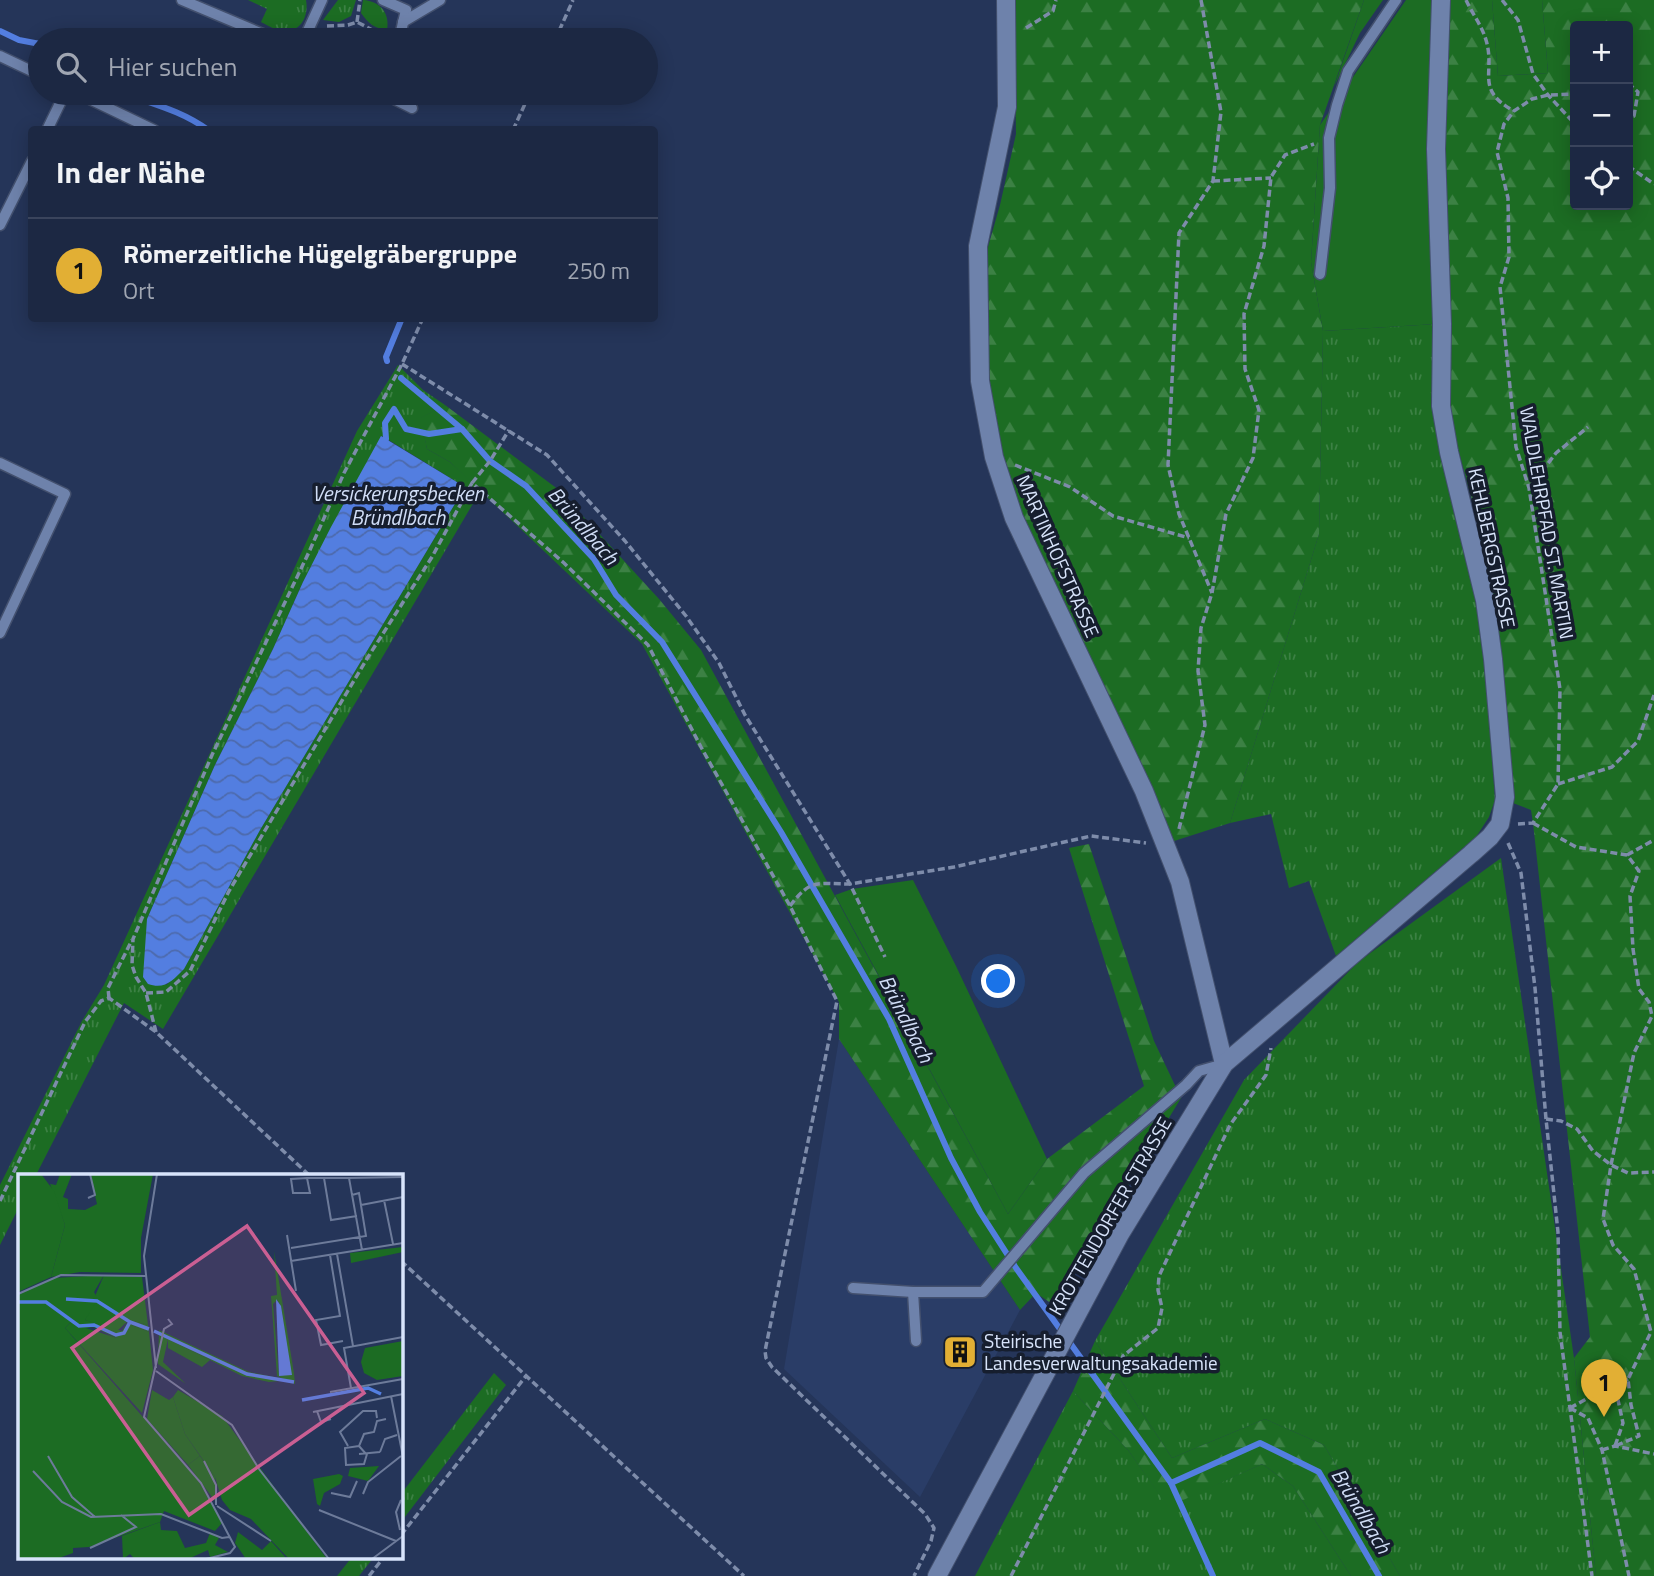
<!DOCTYPE html>
<html lang="de">
<meta charset="utf-8">
<style>
:root{--surface:#1c2843;--page:#25304a;--text:#f1f3f6;--muted:#a0a6b2;--line:#3a445c;--accent:#e2af34}
body{margin:0;font-family:"Titillium Web",sans-serif;background:var(--page);color:var(--text)}
.controls{position:absolute;right:21px;top:21px;display:grid;overflow:hidden;border-radius:7px;box-shadow:0 4px 18px #0003}
.controls button{width:63px;height:63px;display:grid;place-items:center;padding:0;border:0;border-bottom:2px solid var(--line);background:var(--surface);color:var(--text);font:35px sans-serif}
.you{position:absolute;left:999px;top:982px;width:24px;height:24px;margin:-18px;border:5px solid #fff;border-radius:50%;background:#1a73e8;box-shadow:0 0 0 10px #1a73e833}
.badge{display:grid;place-items:center;width:46px;height:46px;border-radius:50%;background:var(--accent);color:#111;font-size:23px;font-weight:700}
.pin{position:absolute;translate:-50% -58px;filter:drop-shadow(0 2px 4px #0008)}
.pin::after{content:'';position:absolute;top:37px;width:24px;height:21px;background:inherit;clip-path:polygon(0 0,100% 0,50% 100%)}
.list{margin:0;padding:0;list-style:none}
h2{display:flex;justify-content:space-between;align-items:center;height:91px;margin:0;padding:0 28px;font-size:30px}
h2 small{font-size:23px;font-weight:400;color:var(--muted)}
.list li{display:grid;grid-template-columns:46px 1fr auto;gap:21px;align-items:center;box-sizing:border-box;height:105px;padding:0 28px;border-top:2px solid var(--line)}
.list b{display:block;font-size:26px;white-space:nowrap}
.list p{margin:0;font-size:23px;white-space:nowrap;color:var(--muted)}
.list em{font-size:23px;font-style:normal;color:var(--muted)}
.icon{flex:none;width:38px;height:38px;fill:none;stroke:currentColor;stroke-width:2;stroke-linecap:round;stroke-linejoin:round}
.map{position:relative;flex:none;width:1654px;height:1576px;overflow:hidden}
.search{position:absolute;background:var(--surface);box-shadow:0 4px 18px #0003;left:28px;top:28px;width:630px;height:77px;display:flex;align-items:center;gap:18px;box-sizing:border-box;padding:0 24px;border-radius:38px;color:var(--muted);font-size:26px}
.panel{position:absolute;background:var(--surface);box-shadow:0 4px 18px #0003;left:28px;top:126px;width:630px;height:196px;border-radius:7px}
.map>svg:first-child{display:block}
.built{fill:#2a3d67}
.grass{fill:url(#grass-tufts);fill-rule:evenodd}
.forest{fill:url(#forest-firs);fill-rule:evenodd}
.green{fill:#1c6c23}
.water{fill:url(#water-waves)}
.lines{fill:none;stroke-linecap:round;stroke-linejoin:round}
.stream{stroke:#537ee0;stroke-width:6}
.service-casing{stroke:#43506e;stroke-width:13}
.minor-casing{stroke:#43506e;stroke-width:20}
.path{stroke:#7e8caa;stroke-width:3.5;stroke-dasharray:7 3.5;stroke-linecap:butt}
.service{stroke:#6e82ab;stroke-width:10}
.minor{stroke:#6e82ab;stroke-width:18}
.labels{text-anchor:middle;stroke-width:7;stroke-linejoin:round;paint-order:stroke}
.street-label{font-size:19px;fill:#d8e4fb;stroke:#161e2e}
.poi-label{font-size:19px;fill:#d8e4fb;stroke:#161e2e;text-anchor:start}
.water-label{font-size:21px;font-style:italic;fill:#d0ddf6;stroke:#161e2e}
.inset-river{fill:none;stroke:#537ee0;stroke-width:3.5}
.inset-road{fill:none;stroke:#6d7b9a;stroke-width:2}
.view{fill:#ca5f93;fill-opacity:0.15;stroke:#ca5f93;stroke-width:3.5}
.inset-edge{fill:none;stroke:#d8e4fb;stroke-width:3.5}
</style>
<div class="map">
<svg width="1654" height="1576" viewBox="0 0 1654 1576">
<defs>
<pattern id="grass-tufts" width="24" height="20" patternUnits="userSpaceOnUse" patternTransform="scale(1.75)"><rect width="24" height="20" fill="#1c6c23"/><path d="M3 7l-1-3M5 7V3M7 7l1-3M15 17l-1-3M17 17v-4M19 17l1-3" fill="none" stroke="#3c8144"/></pattern>
<pattern id="forest-firs" width="22" height="20" patternUnits="userSpaceOnUse" patternTransform="scale(1.75)"><rect width="22" height="20" fill="#1c6c23"/><path d="M5 1l3.5 6h-7zM16 11l3.5 6h-7z" fill="#3c8144"/></pattern>
<pattern id="water-waves" width="16" height="10" patternUnits="userSpaceOnUse" patternTransform="scale(1.75)"><rect width="16" height="10" fill="#537ee0"/><path d="M0 5q4-4 8 0t8 0" fill="none" stroke="#4d6aac"/></pattern>
</defs>
<rect width="100%" height="100%" fill="#253559"/>
<path class="built" d="M 839,1039 L 1020,1310 L 920,1497 L 784,1369 Z"/>
<g class="grass">
<path d="M 248,0 L 306,0 C 309,16 301,33 282,31 C 275,30 267,25 261,22 L 267,9 Z"/>
<path d="M 338,0 L 356,0 L 351,16 L 339,22 L 323,20 Z"/>
<path d="M 363,0 C 380,1 390,13 387,30 C 375,29 368,23 361,13 Z"/>
<path d="M 359,29 L 364,30 L 382,40 L 317,40 L 317,31 Z"/>
<path d="M 1436,324 L 1485,662 L 1495,800 L 1489,817 L 1476,837 L 1336,956 L 1309,881 L 1289,888 L 1271,814 L 1230,823 L 1319,534 L 1323,331 Z"/>
<path d="M 398,365 L 423,390 L 445,405 L 421,418 L 427,449 L 450,462 L 481,490 L 163,1029 L 124,1003 L 36,1175 L 19,1175 L 19,1207 L 0,1245 L 0,1185 L 82,1021 L 104,985 L 357,431 ZM 382,436 L 465,487 L 260,830 L 184,969 L 166,985 L 147,919 L 215,765 L 273,649 L 303,582 Z"/>
<path d="M 1501,858 L 1574,1358 L 1596,1576 L 1400,1576 L 1324,1445 L 1265,1419 L 1172,1458 L 1095,1341 L 1244,1080 L 1358,962 Z"/>
<path d="M 494,1373 L 506,1385 L 401,1522 L 401,1494 Z"/>
<path d="M 1073,1391 L 1128,1450 L 1168,1506 L 1262,1464 L 1293,1486 L 1351,1576 L 975,1576 Z"/>
<path d="M 352,1557 L 374,1557 L 359,1576 L 337,1576 Z"/>
</g>
<g class="forest">
<path d="M 1014,0 L 1364,0 L 1320,125 L 1311,262 L 1323,331 L 1319,534 L 1230,823 L 1168,843 L 1005,482 L 984,385 L 988,247 L 1000,205 L 1016,134 Z"/>
<path d="M 1447,0 L 1492,0 L 1498,76 L 1548,73 L 1542,0 L 1654,0 L 1654,1576 L 1596,1576 L 1574,1358 L 1590,1337 L 1533,823 L 1531,810 L 1513,803 L 1500,641 L 1478,522 L 1451,423 L 1444,184 ZM 1575,26 L 1628,26 L 1628,205 L 1575,205 Z"/>
<path d="M 445,405 L 559,490 L 659,599 L 701,650 L 1008,1214 L 1047,1159 L 1144,1086 L 1069,848 L 1089,844 L 1154,1041 L 1181,1098 L 1055,1306 L 1036,1293 L 1020,1310 L 839,1039 L 839,1002 L 642,644 L 450,462 L 427,449 L 420,418 Z"/>
<path d="M 1095,1341 L 1172,1458 L 1265,1419 L 1324,1445 L 1400,1576 L 1351,1576 L 1293,1486 L 1262,1464 L 1168,1507 L 1128,1450 L 1073,1391 Z"/>
</g>
<g class="green">
<path d="M 1364,0 L 1383,0 L 1360,33 L 1334,87 Z"/>
<path d="M 1406,0 L 1433,0 L 1427,172 L 1436,281 L 1436,324 L 1323,331 L 1311,262 L 1320,125 Z"/>
<path d="M 1492,0 L 1542,0 L 1548,73 L 1498,76 Z"/>
<path d="M 913,880 L 956,966 L 1047,1159 L 1008,1214 L 835,895 L 852,889 Z"/>
</g>
<path class="water" d="M 381,436 L 465,487 L 260,830 L 184,969 C 173,980 165,990 148,984 L 143,977 L 147,919 L 215,765 L 273,649 L 303,582 L 331,527 Z"/>
<g class="lines">
<g class="stream">
<path d="M 0,31 L 19,40 L 40,44"/>
<path d="M 123,93 C 153,104 182,111 208,130"/>
<path d="M 387,361 L 386,357 L 402,318"/>
<path d="M 401,378 L 462,429 L 490,461 L 526,486 L 594,559 L 616,595 L 662,642 L 781,832 L 889,1019 L 951,1158 L 980,1212 L 1016,1268 L 1171,1483 L 1260,1443 L 1319,1472 L 1379,1576"/>
<path d="M 386,439 L 385,423 L 394,409 L 406,429 L 429,434 L 462,429"/>
<path d="M 1171,1483 L 1213,1576"/>
</g>
<g class="service-casing">
<g id="service">
<path d="M 182,0 L 277,40"/>
<path d="M 383,0 L 406,10 L 399,40"/>
<path d="M 403,22 L 440,0"/>
<path d="M 300,40 L 305,37 L 322,0"/>
<path d="M 0,56 L 40,75"/>
<path d="M 77,93 L 154,130"/>
<path d="M 382,93 L 412,108"/>
<path d="M 47,130 L 65,93"/>
<path d="M 0,225 L 32,161"/>
<path d="M 1320,274 L 1330,188 L 1329,138 L 1337,105 L 1348,71 L 1396,0"/>
<path d="M 0,463 L 65,494 L 0,633"/>
<path d="M 853,1288 L 913,1292"/>
<path d="M 916,1341 L 913,1292 L 983,1292 L 1084,1173 L 1186,1085 L 1199,1071 L 1224,1064"/>
</g>
</g>
<g class="minor-casing">
<g id="minor">
<path d="M 1006,0 L 1007,107 L 978,246 L 980,381 L 994,457 L 1014,518 L 1144,791 L 1180,882 L 1224,1064"/>
<path d="M 937,1576 L 1120,1234 L 1224,1064 L 1471,854 L 1490,837 L 1500,824 L 1505,797 L 1493,659 L 1485,600 L 1449,452 L 1441,406 L 1442,324 L 1436,149 L 1441,0"/>
</g>
</g>
<g class="path">
<path d="M 1201,0 L 1221,112 L 1213,181 L 1179,233 L 1168,465 L 1179,514 L 1212,593"/>
<path d="M 1466,0 C 1472,13 1482,26 1486,40 C 1496,73 1474,89 1514,111"/>
<path d="M 1502,0 L 1518,20 L 1533,74 L 1548,95 L 1575,124"/>
<path d="M 357,22 L 360,0"/>
<path d="M 327,26 L 348,25 L 357,22 L 384,36"/>
<path d="M 1026,28 L 1053,11 L 1056,0"/>
<path d="M 555,40 L 573,0"/>
<path d="M 1628,83 L 1638,92 L 1634,116 L 1628,118"/>
<path d="M 513,130 L 530,93"/>
<path d="M 1628,166 L 1654,184"/>
<path d="M 1213,181 L 1271,178"/>
<path d="M 402,364 L 547,455 L 625,541 L 686,616 L 719,663 L 745,715 L 850,884 L 954,867 L 1091,836 L 1146,843"/>
<path d="M 1015,465 L 1070,487 L 1113,516 L 1189,538"/>
<path d="M 472,483 L 490,461 L 509,430"/>
<path d="M 1529,488 L 1556,453 L 1588,427"/>
<path d="M 1558,784 L 1612,767 L 1638,741 L 1654,695"/>
<path d="M 1533,823 L 1576,847 L 1627,855 L 1639,871 L 1630,896 L 1633,949 L 1639,989 L 1649,1002 L 1652,1016 L 1634,1053 L 1611,1165 L 1603,1219 L 1613,1245 L 1634,1269 L 1651,1332 L 1628,1379 L 1631,1405 L 1639,1436 L 1615,1446"/>
<path d="M 1518,824 L 1533,823 L 1558,784 L 1560,689 L 1529,488 L 1516,447 L 1500,287 L 1509,257 L 1508,198 L 1497,152 L 1504,124 L 1514,111 L 1532,99 L 1548,95 L 1575,94"/>
<path d="M 1179,829 L 1205,725 L 1198,671 L 1201,628 L 1212,593 L 1226,514 L 1253,458 L 1259,410 L 1245,369 L 1244,314 L 1264,246 L 1271,177 L 1285,155 L 1314,144"/>
<path d="M 1508,843 L 1521,873 L 1535,988 L 1546,1119 L 1558,1232 L 1560,1332 L 1592,1576"/>
<path d="M 1627,855 L 1654,840"/>
<path d="M 790,906 C 811,878 817,884 850,884 L 885,957"/>
<path d="M 146,993 L 166,992 L 190,971 L 229,891 L 368,657 L 432,557 L 472,483 L 564,563 L 648,645 L 701,747 L 790,906 L 837,1001 L 765,1351 L 766,1358 L 772,1367 L 925,1514 L 934,1528 L 931,1541 L 914,1576"/>
<path d="M 109,998 L 108,988 L 132,940"/>
<path d="M 156,1032 L 146,993 L 136,977 L 132,965 L 133,939 L 212,755 L 309,552 L 344,473 L 402,364 L 423,318"/>
<path d="M 1546,1119 L 1561,1121 L 1577,1129 L 1593,1151 L 1611,1165 L 1628,1173 L 1654,1172"/>
<path d="M 0,1201 L 85,1022 L 101,1001 L 109,998 L 156,1032 L 309,1175"/>
<path d="M 401,1261 L 744,1576"/>
<path d="M 1615,1386 L 1628,1379"/>
<path d="M 1570,1408 L 1588,1418 L 1602,1450 L 1629,1576"/>
<path d="M 1570,1408 L 1599,1392 L 1615,1386 L 1623,1423 L 1615,1446"/>
<path d="M 1602,1450 L 1615,1446 L 1654,1454"/>
<path d="M 401,1535 L 526,1376"/>
<path d="M 369,1576 L 384,1557"/>
<path d="M 1011,1576 L 1123,1356 L 1158,1328 L 1162,1308 L 1158,1290 L 1159,1276 L 1230,1125 L 1266,1075 L 1271,1048"/>
</g>
<use href="#service" class="service"/>
<use href="#minor" class="minor"/>
</g>
<defs>
<g id="building-square" transform="scale(1.75)"><rect x="-9" y="-9" width="18" height="18" rx="4" fill="#e2af34" stroke="#161e2e"/><path d="M-4-6H4V6H1V3H-1V6H-4ZM-2.5-4.3h1.7v1.8h-1.7ZM.8-4.3h1.7v1.8H.8ZM-2.5-1h1.7V.8h-1.7ZM.8-1h1.7V.8H.8Z" fill="#111"/></g>
</defs>
<g fill-rule="evenodd">
<use href="#building-square" x="960" y="1352"/>
</g>
<g class="labels">
<g class="street-label">
<text transform="translate(1547 523) rotate(80)" y="7">WALDLEHRPFAD ST. MARTIN</text>
<text transform="translate(1492 548) rotate(78)" y="7">KEHLBERGSTRASSE</text>
<text transform="translate(1058 556) rotate(66)" y="7">MARTINHOFSTRASSE</text>
<text transform="translate(1110 1216) rotate(-60)" y="7">KROTTENDORFER STRASSE</text>
</g>
<g class="poi-label">
<text x="984" y="1348">Steirische<tspan x="984" dy="22">Landesverwaltungsakademie</tspan></text>
</g>
<g class="water-label">
<text x="398" y="501">Versickerungsbecken<tspan x="398" dy="24">Bründlbach</tspan></text>
<text transform="translate(583 526) rotate(49)" y="7">Bründlbach</text>
<text transform="translate(906 1019) rotate(63)" y="7">Bründlbach</text>
<text transform="translate(1361 1511) rotate(59)" y="7">Bründlbach</text>
</g>
</g>
<g transform="translate(18 1174)">
<rect width="385" height="385" fill="#253559"/>
<path d="M 42,0 L 54,0 L 45,23 L 50,25 L 50,35 L 67,36 L 79,30 L 72,0 L 135,0 L 123,64 L 123,99 L 62,98 L 33,103 L 47,51 L 32,10 L 38,11 ZM 385,73 L 385,78 L 333,89 L 332,79 ZM 256,77 L 276,199 L 277,210 L 259,202 L 253,122 L 259,121 ZM 259,126 L 263,132 L 273,201 L 261,201 L 255,130 ZM 86,101 L 124,103 L 130,151 L 111,146 L 99,157 L 67,146 ZM 52,149 L 99,164 L 114,151 L 131,158 L 135,196 L 124,239 L 47,154 ZM 134,216 L 151,226 L 155,223 L 167,260 L 182,282 L 170,291 L 129,245 ZM 361,292 L 350,307 L 330,302 L 332,294 ZM 321,300 L 325,302 L 322,310 L 306,319 L 302,332 L 299,330 L 295,305 ZM 142,348 L 143,356 L 159,357 L 167,374 L 188,369 L 192,359 L 201,364 L 197,371 L 210,378 L 192,383 L 190,376 L 170,385 L 117,385 L 112,380 L 105,385 L 104,362 Z" fill="#1c6c23" fill-rule="evenodd"/>
<path d="M 0,0 L 23,0 L 36,17 L 47,51 L 33,103 L 0,118 ZM 86,101 L 76,118 L 80,125 L 67,146 L 104,157 L 111,146 L 130,151 L 131,158 L 114,151 L 107,162 L 99,164 L 75,153 L 59,156 L 52,149 L 47,154 L 180,306 L 204,349 L 197,357 L 146,337 L 142,348 L 71,373 L 55,374 L 55,379 L 38,385 L 0,385 L 0,121 L 36,104 ZM 141,156 L 231,198 L 271,206 L 251,208 L 224,202 L 150,165 L 145,188 L 168,210 L 140,190 ZM 160,216 L 204,242 L 309,385 L 271,385 L 233,345 L 212,336 L 204,326 L 197,303 L 167,260 L 155,223 Z" fill="#1c6c23"/>
<path d="M 150,165 L 192,186 L 184,193 L 150,174 ZM 385,167 L 385,202 L 359,206 L 346,199 L 343,188 L 347,174 ZM 182,282 L 197,303 L 197,327 L 170,291 ZM 220,358 L 244,376 L 253,367 L 269,385 L 228,385 L 217,369 Z" fill="#1c6c23"/>
<path d="M 258,125 L 263,132 L 274,201 L 261,202 Z" fill="#537ee0"/>
<path class="inset-river" d="M 48,125 L 79,127 L 112,148M 0,128 L 28,128 L 61,152 L 76,151 L 98,161 L 106,159 L 112,148 L 131,155M 136,157 L 229,200 L 276,208M 284,226 L 350,214 L 363,220"/>
<path class="inset-road" d="M 289,4 L 292,19 L 275,19 L 273,5 L 289,4 L 331,4 L 344,76M 306,4 L 313,46 L 339,42M 331,4 L 385,3M 70,24 L 77,21 L 72,0M 366,26 L 375,70M 343,31 L 385,23M 269,61 L 278,117M 273,74 L 348,62 L 341,19 L 334,21M 319,80 L 335,172M 312,81 L 322,142 L 298,146 L 303,171 L 325,167M 273,87 L 385,69M 0,120 L 43,101 L 128,102M 150,145 L 154,150 L 146,155 L 126,243 L 183,309 L 217,373 L 212,379 L 188,385M 138,194 L 126,82 L 139,0M 138,197 L 214,251 L 241,295 L 311,385M 333,214 L 326,174 L 385,163M 312,218 L 385,205M 373,222 L 385,283M 299,237 L 303,248 L 313,245M 295,238 L 385,220M 330,272 L 322,258 L 345,237 L 358,237 L 359,244M 341,272 L 327,274 L 328,291 L 346,290 L 349,280M 362,278 L 367,265 L 379,261M 341,280 L 362,278M 348,280 L 341,272 L 346,260 L 356,258 L 359,247 L 368,245M 30,282 L 54,323 L 77,343M 186,287 L 198,311 L 198,331M 15,297 L 44,328 L 73,343 L 143,340 L 204,364 L 211,363M 313,319 L 332,323 L 339,307M 345,320 L 350,308 L 383,282M 199,332 L 253,367M 301,336 L 378,367M 382,356 L 378,338 L 383,326M 72,374 L 118,353 L 103,341M 354,385 L 385,362"/>
<path class="view" d="M 229,52 L 346,219 L 171,341 L 54,174 Z"/>
<rect width="385" height="385" class="inset-edge"/>
</g>
</svg>
<div class="controls">
<button>+</button>
<button>−</button>
<button><svg class="icon" aria-label="locate" viewBox="0 0 24 24"><circle cx="12" cy="12" r="6"/><path d="M12 2v4M12 18v4M2 12h4M18 12h4"/></svg></button>
</div>
<div class="you"></div>
<div class="pin badge" style="left:1604px;top:1417px">1</div>
<div class="search"><svg class="icon" aria-label="search" viewBox="0 0 24 24"><circle cx="10" cy="10" r="6"/><path d="M15 15l6 6"/></svg>Hier suchen</div>
<section class="panel">
<h2>In der Nähe<small></small></h2>
<ul class="list">
<li><span class="badge">1</span><div><b>Römerzeitliche Hügelgräbergruppe</b><p>Ort</p></div><em>250 m</em></li>
</ul>
</section>
</div>
